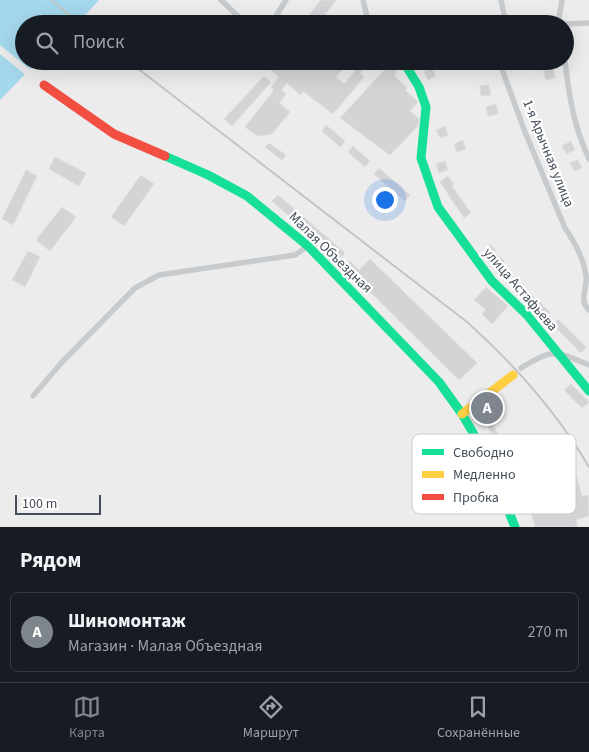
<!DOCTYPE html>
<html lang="ru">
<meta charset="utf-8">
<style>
:root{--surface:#171b24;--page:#20242c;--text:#f1f3f6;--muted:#9ea1a6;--line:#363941;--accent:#7f858c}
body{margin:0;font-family:"Source Sans 3",sans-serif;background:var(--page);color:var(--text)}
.scale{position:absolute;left:15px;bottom:12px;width:86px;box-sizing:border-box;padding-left:5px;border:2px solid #444d59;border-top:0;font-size:14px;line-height:18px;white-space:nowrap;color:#444d59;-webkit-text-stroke:4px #fff;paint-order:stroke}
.you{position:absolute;left:384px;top:199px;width:18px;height:18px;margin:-12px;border:4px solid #fff;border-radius:50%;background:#1a73e8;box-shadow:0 0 0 8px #1a73e833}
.badge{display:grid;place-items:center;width:32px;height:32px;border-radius:50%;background:var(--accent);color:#fff;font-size:16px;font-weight:700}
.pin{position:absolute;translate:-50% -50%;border:2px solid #fff;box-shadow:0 1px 5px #0006}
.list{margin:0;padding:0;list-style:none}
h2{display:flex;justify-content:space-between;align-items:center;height:65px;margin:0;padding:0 20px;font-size:21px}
h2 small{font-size:16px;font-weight:400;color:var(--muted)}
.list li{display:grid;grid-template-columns:32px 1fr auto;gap:15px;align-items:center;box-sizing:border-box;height:80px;margin:0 10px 10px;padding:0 10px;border:1px solid var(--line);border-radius:8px}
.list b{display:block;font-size:19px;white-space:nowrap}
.list p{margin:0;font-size:16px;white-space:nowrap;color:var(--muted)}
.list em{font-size:16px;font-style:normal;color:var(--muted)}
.icon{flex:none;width:28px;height:28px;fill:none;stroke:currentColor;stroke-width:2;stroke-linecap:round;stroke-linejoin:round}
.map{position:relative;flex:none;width:589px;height:527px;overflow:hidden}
.search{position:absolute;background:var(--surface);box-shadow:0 5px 20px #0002;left:15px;right:15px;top:15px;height:55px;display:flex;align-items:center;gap:12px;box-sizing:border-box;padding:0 18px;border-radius:28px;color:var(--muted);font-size:19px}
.sheet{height:155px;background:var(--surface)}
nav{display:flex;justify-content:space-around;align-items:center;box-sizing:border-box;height:70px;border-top:1px solid var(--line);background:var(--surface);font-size:14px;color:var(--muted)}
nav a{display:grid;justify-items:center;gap:2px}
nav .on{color:var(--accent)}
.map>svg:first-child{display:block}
.water{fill:#a4d8ec}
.pier{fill:#edecec}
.building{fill:#d4d4d7;stroke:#dededf}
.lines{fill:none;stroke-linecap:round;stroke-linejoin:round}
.street{stroke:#c8cbcd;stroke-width:5.5}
.fast{stroke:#16e098;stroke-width:9}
.slow{stroke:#ffcf43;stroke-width:9}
.jam{stroke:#f24e42;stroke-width:9}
.rail{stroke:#c2c4c6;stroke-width:2}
.labels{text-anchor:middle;stroke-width:4.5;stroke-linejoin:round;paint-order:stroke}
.street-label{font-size:14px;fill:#444d59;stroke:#fff}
.key{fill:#fff;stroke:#c7cacd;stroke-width:1}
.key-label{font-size:14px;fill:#444d59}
</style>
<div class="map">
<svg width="589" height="527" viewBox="0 0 589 527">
<rect width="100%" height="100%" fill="#edecec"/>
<path class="water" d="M 0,0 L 99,0 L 77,24 L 24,24 L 24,61 L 38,61 L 0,100 Z"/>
<path class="pier" d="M 0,45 L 32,71 L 27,76 L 0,54 Z"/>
<g class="building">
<path d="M 321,0 L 336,0 L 318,24 L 302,24 Z"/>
<path d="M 275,61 L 341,61 L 346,65 L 336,77 L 344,84 L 360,65 L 355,61 L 369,61 L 360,73 L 364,77 L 333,114 L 303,91 L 301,95 L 287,83 L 281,90 L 286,94 L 279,103 L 290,112 L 272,134 L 257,136 L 245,127 L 274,90 L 271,87 L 279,77 L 269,68 Z"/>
<path d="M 389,65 L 397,72 L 394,75 L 407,88 L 405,90 L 418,102 L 410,111 L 419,119 L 418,126 L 390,155 L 340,118 Z"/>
<path d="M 431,68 L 436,76 L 428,80 L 424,72 Z"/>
<path d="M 553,68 L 555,78 L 546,80 L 543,71 Z"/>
<path d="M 264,76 L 271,82 L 232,126 L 224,119 Z"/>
<path d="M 489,85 L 491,95 L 481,96 L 480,86 Z"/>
<path d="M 496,104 L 498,114 L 488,116 L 486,107 Z"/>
<path d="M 326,125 L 345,141 L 340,147 L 322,131 Z"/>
<path d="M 445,126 L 448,135 L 440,138 L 436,130 Z"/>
<path d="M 463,140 L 466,149 L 457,152 L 454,144 Z"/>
<path d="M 571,141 L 575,150 L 566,154 L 562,146 Z"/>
<path d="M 269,143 L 286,155 L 282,160 L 265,147 Z"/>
<path d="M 353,146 L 370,161 L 365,167 L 348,152 Z"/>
<path d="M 55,157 L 86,173 L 79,186 L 49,169 Z"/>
<path d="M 578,160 L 582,168 L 574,171 L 570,163 Z"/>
<path d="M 445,161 L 448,170 L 439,173 L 436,164 Z"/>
<path d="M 379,168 L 410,195 L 405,201 L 374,174 Z"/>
<path d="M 26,170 L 37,176 L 13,225 L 2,219 Z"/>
<path d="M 141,175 L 154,184 L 124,226 L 111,217 Z"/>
<path d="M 448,176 L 454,184 L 452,186 L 471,213 L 464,218 L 440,182 Z"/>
<path d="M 278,195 L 345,253 L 339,260 L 272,201 Z"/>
<path d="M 62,207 L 76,217 L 50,251 L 36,240 Z"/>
<path d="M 490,245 L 496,250 L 494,252 L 505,261 L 500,267 L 493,262 L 495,260 L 485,251 Z"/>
<path d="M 28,251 L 40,257 L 25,287 L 12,280 Z"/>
<path d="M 370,259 L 477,363 L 459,380 L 345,267 L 350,261 L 359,270 Z"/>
<path d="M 486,287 L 508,306 L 492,324 L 482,314 L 486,310 L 474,300 Z"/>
<path d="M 532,295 L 550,312 L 545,318 L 528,301 Z"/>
<path d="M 558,319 L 586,347 L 581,353 L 553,325 Z"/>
<path d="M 571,384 L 589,402 L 582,408 L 564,390 Z"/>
<path d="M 493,424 L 530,497 L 536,494 L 513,442 L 522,436 L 534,462 L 552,451 L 547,445 L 552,442 L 576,475 L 582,496 L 588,495 L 589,516 L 576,520 L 578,527 L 535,527 L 531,512 L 488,427 Z"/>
</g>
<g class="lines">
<g class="street">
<path d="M 221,0 L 246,24"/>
<path d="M 363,0 L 367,17 L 372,24"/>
<path d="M 501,0 L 506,24"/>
<path d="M 271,24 L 286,0"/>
<path d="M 558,24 L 562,0"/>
<path d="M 565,24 L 589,23"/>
<path d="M 499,61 L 525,132 L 565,228 C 574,241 584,260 586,276 C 588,288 578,300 589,310"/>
<path d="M 565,61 C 569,96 574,127 589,159"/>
<path d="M 521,368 C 554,348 554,351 589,365"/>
<path d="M 33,396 L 63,361 L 135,288 L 159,275 L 295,255 L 308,246"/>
</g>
<g class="fast">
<path d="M 403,61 L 419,87 L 426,107 L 421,158 L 438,207 L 492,281 L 527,315 L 589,391"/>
<path d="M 165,156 L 208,175 L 247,196 L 308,246 L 439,382 L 462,414 L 486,455 L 515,527"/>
</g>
<path class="slow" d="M 462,414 L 513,375"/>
<path class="jam" d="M 44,85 L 114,134 L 165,156"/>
<g class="rail">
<path d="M 51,0 L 81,24"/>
<path d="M 128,61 L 467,322 C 515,365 556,411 589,467"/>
</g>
</g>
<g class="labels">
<g class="street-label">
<text transform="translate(549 153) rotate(68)" y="5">1-я Арычная улица</text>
<text transform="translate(331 252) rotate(44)" y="5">Малая Объездная</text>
<text transform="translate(521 289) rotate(49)" y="5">улица Астафьева</text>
</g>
</g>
<rect x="412" y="434" width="164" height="80" rx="8" class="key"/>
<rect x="422" y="449" width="22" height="6" fill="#16e098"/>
<rect x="422" y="471" width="22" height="7" fill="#ffcf43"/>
<rect x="422" y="494" width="22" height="6" fill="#f24e42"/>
<g class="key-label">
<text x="453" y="457">Свободно</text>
<text x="453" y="479">Медленно</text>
<text x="453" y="502">Пробка</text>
</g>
</svg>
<div class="scale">100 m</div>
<div class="you"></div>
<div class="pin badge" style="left:487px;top:408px">A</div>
<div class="search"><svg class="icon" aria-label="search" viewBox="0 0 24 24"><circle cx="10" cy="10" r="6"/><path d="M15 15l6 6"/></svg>Поиск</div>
</div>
<section class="sheet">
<h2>Рядом<small></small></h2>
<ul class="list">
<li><span class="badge">A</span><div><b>Шиномонтаж</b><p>Магазин · Малая Объездная</p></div><em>270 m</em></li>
</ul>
</section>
<nav>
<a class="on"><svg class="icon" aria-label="map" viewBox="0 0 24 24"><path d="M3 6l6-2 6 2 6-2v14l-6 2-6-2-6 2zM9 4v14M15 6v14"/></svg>Карта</a>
<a><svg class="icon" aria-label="directions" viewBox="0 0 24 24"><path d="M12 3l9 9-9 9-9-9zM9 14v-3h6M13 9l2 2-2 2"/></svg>Маршрут</a>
<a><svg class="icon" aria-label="saved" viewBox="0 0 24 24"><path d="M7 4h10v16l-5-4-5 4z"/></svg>Сохранённые</a>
</nav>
